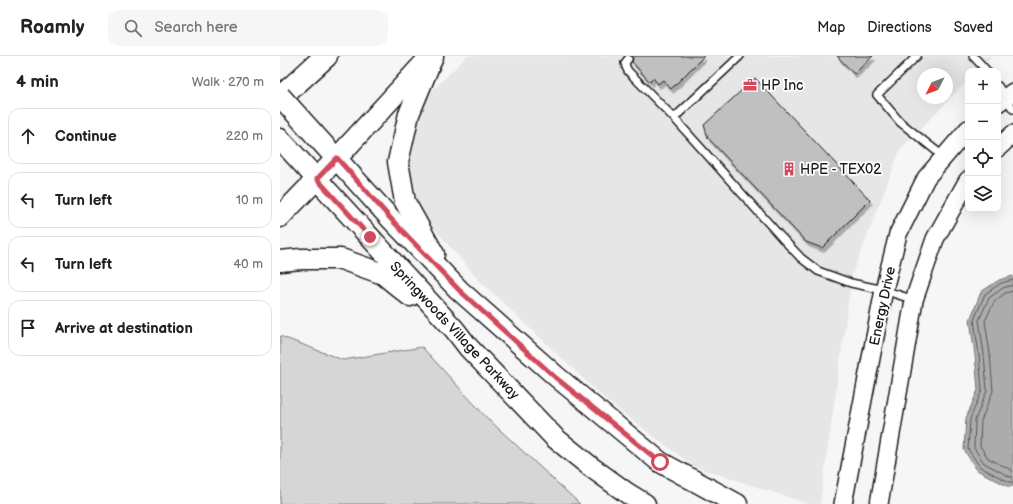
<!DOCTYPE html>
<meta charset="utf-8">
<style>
:root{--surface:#fff;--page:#f6f6f6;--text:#222;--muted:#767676;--line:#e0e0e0}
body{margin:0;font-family:"Balsamiq Sans",sans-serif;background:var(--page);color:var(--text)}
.controls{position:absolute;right:12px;top:12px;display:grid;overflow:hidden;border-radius:8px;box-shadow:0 4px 16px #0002}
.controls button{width:36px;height:36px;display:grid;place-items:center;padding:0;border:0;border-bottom:1px solid var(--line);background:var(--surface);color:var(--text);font:20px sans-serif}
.compass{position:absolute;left:637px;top:12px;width:36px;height:36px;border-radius:50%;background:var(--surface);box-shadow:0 4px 16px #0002;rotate:228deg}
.stop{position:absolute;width:12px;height:12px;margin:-9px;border:3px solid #d1495b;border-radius:50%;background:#fff}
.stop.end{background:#d1495b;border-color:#fff;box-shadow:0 1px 4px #0008}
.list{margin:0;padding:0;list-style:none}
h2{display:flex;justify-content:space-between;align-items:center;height:52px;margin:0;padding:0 16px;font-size:17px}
h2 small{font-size:13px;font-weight:400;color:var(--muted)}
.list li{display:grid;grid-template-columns:26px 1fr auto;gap:12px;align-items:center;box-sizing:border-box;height:56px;margin:0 8px 8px;padding:0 8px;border:1px solid var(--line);border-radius:12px}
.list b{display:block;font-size:15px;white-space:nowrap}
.list em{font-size:13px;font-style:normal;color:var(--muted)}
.icon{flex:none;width:22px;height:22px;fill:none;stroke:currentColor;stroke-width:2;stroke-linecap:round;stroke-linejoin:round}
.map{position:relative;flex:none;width:733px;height:448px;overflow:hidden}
header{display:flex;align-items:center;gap:24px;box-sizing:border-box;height:56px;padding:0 20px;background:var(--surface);border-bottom:1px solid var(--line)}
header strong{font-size:19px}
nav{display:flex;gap:22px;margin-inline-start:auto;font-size:14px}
.search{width:280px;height:36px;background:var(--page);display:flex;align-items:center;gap:10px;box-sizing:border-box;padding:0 14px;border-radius:12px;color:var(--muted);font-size:15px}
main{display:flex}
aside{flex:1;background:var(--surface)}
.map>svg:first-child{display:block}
.built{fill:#e6e6e6;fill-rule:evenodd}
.green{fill:#d6d6d6;stroke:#797979}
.water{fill:#acacac;stroke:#727272}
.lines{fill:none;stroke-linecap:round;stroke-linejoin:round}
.shore{stroke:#565656;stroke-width:1}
.building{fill:#c0c0c0;stroke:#1c1c1c;filter:url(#shadow)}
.service-casing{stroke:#1c1c1c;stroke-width:10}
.tertiary-casing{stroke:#1c1c1c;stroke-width:20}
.secondary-casing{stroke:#1c1c1c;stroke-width:23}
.motorway-casing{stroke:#1c1c1c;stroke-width:25}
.service{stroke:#fff;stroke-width:7}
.tertiary{stroke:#fff;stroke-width:17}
.secondary{stroke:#fff;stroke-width:20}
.motorway{stroke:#fff;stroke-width:22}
.secondary-bridge-casing{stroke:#1c1c1c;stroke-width:23;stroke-linecap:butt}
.secondary-bridge{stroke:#fff;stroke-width:20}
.route{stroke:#d1495b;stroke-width:5}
.labels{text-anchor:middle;stroke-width:3.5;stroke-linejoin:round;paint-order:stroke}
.poi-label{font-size:14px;fill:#1c1c1c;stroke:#fff;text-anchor:start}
.street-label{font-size:14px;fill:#1c1c1c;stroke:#fff}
</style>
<header>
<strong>Roamly</strong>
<div class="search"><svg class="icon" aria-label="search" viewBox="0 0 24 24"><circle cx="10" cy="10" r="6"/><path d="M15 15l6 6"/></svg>Search here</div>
<nav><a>Map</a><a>Directions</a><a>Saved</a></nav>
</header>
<main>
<aside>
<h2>4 min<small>Walk · 270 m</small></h2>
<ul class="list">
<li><svg class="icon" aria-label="ahead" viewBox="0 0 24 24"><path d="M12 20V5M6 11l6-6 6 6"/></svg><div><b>Continue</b></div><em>220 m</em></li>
<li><svg class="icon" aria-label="left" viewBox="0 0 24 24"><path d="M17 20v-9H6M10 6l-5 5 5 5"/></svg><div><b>Turn left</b></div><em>10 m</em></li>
<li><svg class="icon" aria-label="left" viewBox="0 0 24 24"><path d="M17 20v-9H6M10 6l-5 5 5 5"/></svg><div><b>Turn left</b></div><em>40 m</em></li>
<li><svg class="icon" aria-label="arrive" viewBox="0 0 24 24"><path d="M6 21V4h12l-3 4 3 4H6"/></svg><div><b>Arrive at destination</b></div></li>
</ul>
</aside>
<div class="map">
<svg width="733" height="448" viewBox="0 0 733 448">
<defs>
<filter id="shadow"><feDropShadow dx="2.5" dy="4.5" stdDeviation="0" flood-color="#0004"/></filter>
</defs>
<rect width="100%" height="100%" fill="#f6f6f6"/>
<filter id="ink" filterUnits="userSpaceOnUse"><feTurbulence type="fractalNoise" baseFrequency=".025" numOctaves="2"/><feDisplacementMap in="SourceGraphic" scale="8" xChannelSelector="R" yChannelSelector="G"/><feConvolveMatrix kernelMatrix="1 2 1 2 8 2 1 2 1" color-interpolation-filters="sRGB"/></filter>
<g filter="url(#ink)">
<path class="built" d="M 187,0 L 712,0 L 697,15 L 688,15 L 688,24 L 620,94 L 572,219 L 540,448 L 529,448 L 413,410 L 327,345 L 200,225 L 144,161 L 118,106 L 151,36 ZM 643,18 L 667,18 L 667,42 L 643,42 Z"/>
<path class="green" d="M 0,280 L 63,304 L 142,291 L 207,362 L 300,448 L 0,448 Z"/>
<path class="water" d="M 733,220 L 733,430 L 729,431 L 697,414 L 684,394 L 686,362 L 698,334 L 695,299 L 690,264 L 701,236 L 719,224 Z"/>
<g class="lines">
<g class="shore">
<path d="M 733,224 L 721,227 L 705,238 L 694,264 L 699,299 L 702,334 L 690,363 L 688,393 L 700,411 L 729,426 L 733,426"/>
<path d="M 733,229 L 723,232 L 709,242 L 699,264 L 704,298 L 707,335 L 695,364 L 694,392 L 704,407 L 730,421 L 733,421"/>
<path d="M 733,235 L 725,237 L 714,246 L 705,265 L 710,298 L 713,335 L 701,365 L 700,390 L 708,402 L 733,415"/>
</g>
</g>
<g class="building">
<path d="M 352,0 L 424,0 L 391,33 L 383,24 L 378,28 L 373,22 L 370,26 L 352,6 L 353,3 Z"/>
<path d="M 557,0 L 593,0 L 574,18 Z"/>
<path d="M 475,22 L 590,144 L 542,192 L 526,186 L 428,82 L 424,69 Z"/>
</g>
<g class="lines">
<g class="service-casing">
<g id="service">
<path d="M 637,0 L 597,39 L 620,66 L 664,101"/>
<path d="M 693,0 L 707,15"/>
<path d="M 348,3 L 345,7 L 346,11 L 348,15 L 394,62 L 501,181 L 521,202 L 538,215 L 571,227 L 604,234 L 634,244"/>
<path d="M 718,30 L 733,53"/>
<path d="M 394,62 L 460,0"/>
</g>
</g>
<g class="tertiary-casing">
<g id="tertiary">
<path d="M 718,47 L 733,36"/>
<path d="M 718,92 L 733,78"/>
<path d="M 563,448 L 604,234 L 618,178 L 646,122 L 688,73"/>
<path d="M 599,448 L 634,244 L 655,183 L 688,124"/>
</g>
</g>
<g class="secondary-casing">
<g id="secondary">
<path d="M 153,0 L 129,58 L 118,106 L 125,146 L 154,198"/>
<path d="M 35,79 L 111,163 L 179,234 L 277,321 L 380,406 L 457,448"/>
<path d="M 0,83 L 175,274 L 188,291 L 275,382 L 311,411 L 347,437 L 365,448"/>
<path d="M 0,161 L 57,102 L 146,5"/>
<path d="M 0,205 L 21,203 L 61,203 L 103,218 L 130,240"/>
</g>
</g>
<g class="motorway-casing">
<path id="motorway" d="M 0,42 L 46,0"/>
</g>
<use href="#service" class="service"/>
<use href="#tertiary" class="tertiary"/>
<use href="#secondary" class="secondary"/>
<use href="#motorway" class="motorway"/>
<g class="secondary-bridge-casing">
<path id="secondary-bridge" d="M 0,40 L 35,79"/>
</g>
<use href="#secondary-bridge" class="secondary-bridge"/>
</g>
</g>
<g class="lines" filter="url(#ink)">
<path class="route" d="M 90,181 L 37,123 L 57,102 L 111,163 L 179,234 L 276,322 L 380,406"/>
</g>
<defs>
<g id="office-bare" transform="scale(1.08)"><path d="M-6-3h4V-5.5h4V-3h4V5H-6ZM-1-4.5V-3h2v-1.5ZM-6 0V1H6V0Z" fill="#d1495b" stroke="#fff" stroke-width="2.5" paint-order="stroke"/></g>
<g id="building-bare" transform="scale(1.08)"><path d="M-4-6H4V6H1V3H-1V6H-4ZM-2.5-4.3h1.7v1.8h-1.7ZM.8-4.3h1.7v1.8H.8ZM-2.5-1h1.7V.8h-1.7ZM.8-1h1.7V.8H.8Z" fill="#d1495b" stroke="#fff" stroke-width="2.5" paint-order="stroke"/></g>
</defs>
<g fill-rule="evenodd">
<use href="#office-bare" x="470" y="29"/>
<use href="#building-bare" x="509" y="113"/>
</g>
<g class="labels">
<g class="poi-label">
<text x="481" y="34">HP Inc</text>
<text x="520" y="118">HPE - TEX02</text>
</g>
<g class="street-label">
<text transform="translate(602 250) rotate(-78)" y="5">Energy Drive</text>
<text transform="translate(175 274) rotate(47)" y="5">Springwoods Village Parkway</text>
</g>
</g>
</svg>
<div class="controls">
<button>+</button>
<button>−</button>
<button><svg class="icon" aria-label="locate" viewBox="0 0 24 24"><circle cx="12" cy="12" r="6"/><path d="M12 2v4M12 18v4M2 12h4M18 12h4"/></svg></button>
<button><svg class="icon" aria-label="layers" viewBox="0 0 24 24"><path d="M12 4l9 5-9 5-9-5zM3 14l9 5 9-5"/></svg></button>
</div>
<svg class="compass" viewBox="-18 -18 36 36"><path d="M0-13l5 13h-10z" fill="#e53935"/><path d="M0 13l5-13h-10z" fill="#767676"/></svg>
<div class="stop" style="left:380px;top:406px"></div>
<div class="stop end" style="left:90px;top:181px"></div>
</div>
</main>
